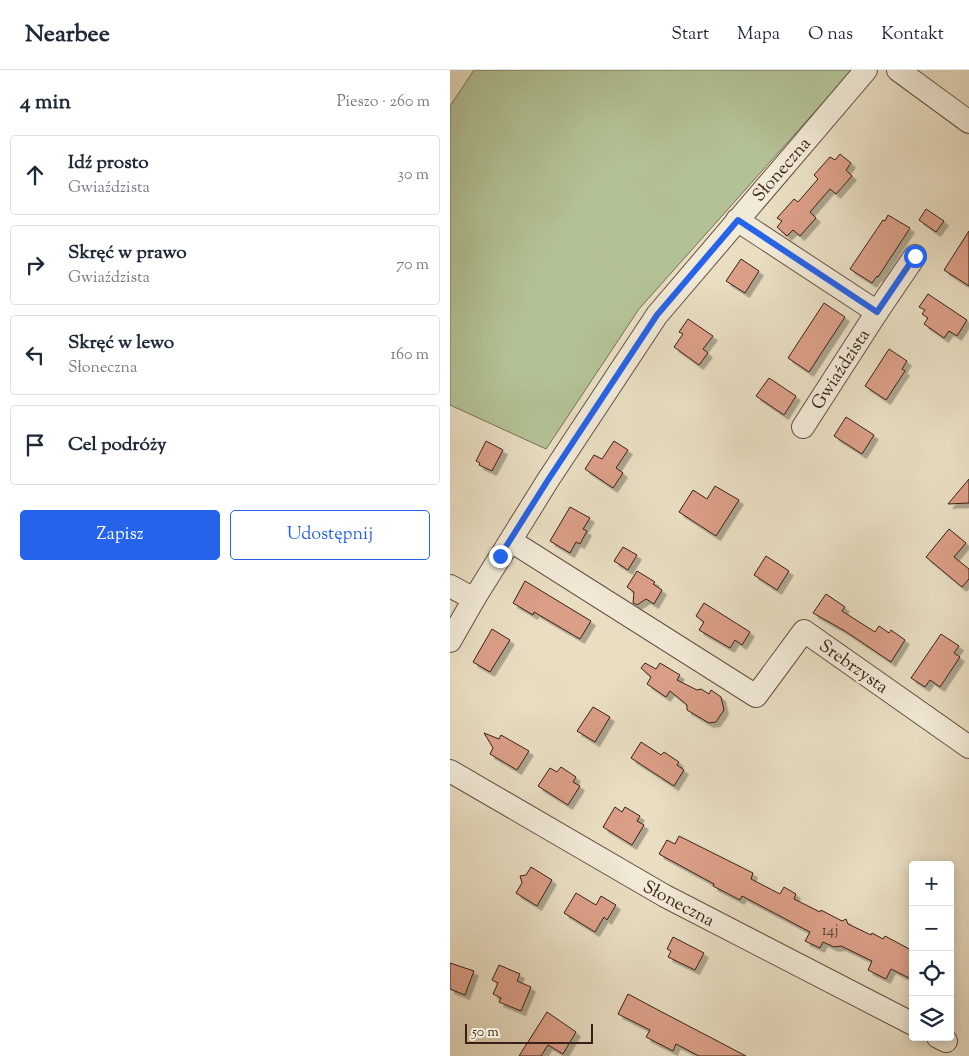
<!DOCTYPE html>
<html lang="pl">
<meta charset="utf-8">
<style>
:root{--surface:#fff;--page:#f6f6f7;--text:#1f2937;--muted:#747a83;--line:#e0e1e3;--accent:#2563eb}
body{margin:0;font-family:"Sorts Mill Goudy",serif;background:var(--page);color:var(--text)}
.controls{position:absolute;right:15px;bottom:15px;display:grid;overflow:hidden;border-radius:5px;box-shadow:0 2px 12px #0003}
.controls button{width:45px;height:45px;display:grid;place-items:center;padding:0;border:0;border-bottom:1px solid var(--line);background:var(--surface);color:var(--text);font:25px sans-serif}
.scale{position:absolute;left:15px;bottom:12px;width:128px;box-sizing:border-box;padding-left:5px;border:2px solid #381f17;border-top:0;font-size:14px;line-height:18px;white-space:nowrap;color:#381f17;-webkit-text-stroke:4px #f1ead7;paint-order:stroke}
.stop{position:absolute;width:15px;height:15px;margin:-11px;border:4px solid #2563eb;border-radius:50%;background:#fff}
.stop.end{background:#2563eb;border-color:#fff;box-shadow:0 1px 5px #0008}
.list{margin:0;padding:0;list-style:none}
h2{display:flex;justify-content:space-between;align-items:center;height:65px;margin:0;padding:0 20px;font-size:21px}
h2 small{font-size:16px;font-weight:400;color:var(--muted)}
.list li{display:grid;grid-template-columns:32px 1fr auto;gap:15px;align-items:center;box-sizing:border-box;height:80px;margin:0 10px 10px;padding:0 10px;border:1px solid var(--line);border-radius:5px}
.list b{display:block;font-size:19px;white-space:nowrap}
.list p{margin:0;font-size:16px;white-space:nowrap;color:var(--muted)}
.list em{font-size:16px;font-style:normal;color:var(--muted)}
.actions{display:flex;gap:10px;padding:15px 20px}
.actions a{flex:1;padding:11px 0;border:1px solid var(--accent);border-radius:5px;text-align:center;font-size:18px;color:var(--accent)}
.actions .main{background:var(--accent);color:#fff}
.icon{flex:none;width:28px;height:28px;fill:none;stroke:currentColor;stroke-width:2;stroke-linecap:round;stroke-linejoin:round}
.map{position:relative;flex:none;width:519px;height:986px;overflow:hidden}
header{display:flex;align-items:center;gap:30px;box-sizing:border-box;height:70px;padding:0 25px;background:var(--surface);border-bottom:1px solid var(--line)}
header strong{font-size:24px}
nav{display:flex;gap:28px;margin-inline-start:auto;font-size:18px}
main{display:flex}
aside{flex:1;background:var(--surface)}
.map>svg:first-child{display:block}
.green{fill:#b3c295;stroke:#767056}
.building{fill:#db9f87;stroke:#381f17;filter:url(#shadow)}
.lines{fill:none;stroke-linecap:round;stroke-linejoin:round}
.minor-casing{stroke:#644f42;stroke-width:24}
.minor{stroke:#f1ead7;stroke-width:22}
.route{stroke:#2563eb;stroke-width:6}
.labels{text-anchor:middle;stroke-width:5;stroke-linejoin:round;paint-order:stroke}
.number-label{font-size:15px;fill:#613f33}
.street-label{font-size:18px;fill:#381f17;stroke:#f1ead7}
</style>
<header>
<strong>Nearbee</strong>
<nav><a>Start</a><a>Mapa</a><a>O nas</a><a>Kontakt</a></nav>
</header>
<main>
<aside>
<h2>4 min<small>Pieszo · 260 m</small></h2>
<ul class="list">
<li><svg class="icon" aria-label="ahead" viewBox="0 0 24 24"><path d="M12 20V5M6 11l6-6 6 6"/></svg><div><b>Idź prosto</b><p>Gwiaździsta</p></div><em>30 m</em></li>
<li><svg class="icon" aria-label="right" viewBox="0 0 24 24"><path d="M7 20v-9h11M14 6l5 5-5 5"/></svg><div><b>Skręć w prawo</b><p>Gwiaździsta</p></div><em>70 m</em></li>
<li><svg class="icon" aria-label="left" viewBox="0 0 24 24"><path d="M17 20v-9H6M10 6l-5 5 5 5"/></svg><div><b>Skręć w lewo</b><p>Słoneczna</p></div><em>160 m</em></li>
<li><svg class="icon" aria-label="arrive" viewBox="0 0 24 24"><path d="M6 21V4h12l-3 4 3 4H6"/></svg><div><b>Cel podróży</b></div></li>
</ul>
<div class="actions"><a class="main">Zapisz</a><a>Udostępnij</a></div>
</aside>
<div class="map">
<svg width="519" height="986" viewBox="0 0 519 986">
<defs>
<filter id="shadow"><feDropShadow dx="4.5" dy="4.5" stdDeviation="0" flood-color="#0004"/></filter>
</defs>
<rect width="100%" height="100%" fill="#e9dec2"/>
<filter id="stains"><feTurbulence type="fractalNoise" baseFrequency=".004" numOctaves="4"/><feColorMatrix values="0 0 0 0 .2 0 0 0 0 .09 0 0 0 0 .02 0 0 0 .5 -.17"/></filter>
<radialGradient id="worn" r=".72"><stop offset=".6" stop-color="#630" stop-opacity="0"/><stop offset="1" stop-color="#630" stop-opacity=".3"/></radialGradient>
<path class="green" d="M 24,0 L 402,0 L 189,239 L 96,379 L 0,335 L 0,36 Z"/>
<g class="building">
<path d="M 390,84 L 401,93 L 396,100 L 402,106 L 386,124 L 380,119 L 360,142 L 366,148 L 350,166 L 343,160 L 337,166 L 327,157 L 332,151 L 327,148 L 344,129 L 348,132 L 368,109 L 364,105 L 380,87 L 385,90 Z"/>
<path d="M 476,139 L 494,151 L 486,162 L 469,150 Z"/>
<path d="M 438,145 L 460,158 L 428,207 L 427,206 L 422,213 L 400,199 L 433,150 L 435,151 Z"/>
<path d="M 519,161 L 519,216 L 494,200 Z"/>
<path d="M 291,189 L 309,201 L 295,223 L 276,211 Z"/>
<path d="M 478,224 L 517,250 L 507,266 L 499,261 L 494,268 L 474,254 L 478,248 L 472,244 L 475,240 L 469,237 Z"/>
<path d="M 374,233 L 395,247 L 359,302 L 338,288 Z"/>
<path d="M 238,249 L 263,266 L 253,279 L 258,283 L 249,295 L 224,277 L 233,264 L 229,262 Z"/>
<path d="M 439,279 L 457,291 L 452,299 L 455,301 L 436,330 L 415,316 Z"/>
<path d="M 319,308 L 346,326 L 334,345 L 306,326 Z"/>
<path d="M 396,347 L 424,365 L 412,384 L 384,366 Z"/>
<path d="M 36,371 L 53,380 L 42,401 L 29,395 L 30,393 L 26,391 Z"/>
<path d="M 164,371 L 178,380 L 166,398 L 173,403 L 163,418 L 135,399 L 144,385 L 152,389 Z"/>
<path d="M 519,409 L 519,433 L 498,434 Z"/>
<path d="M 265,416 L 289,430 L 266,466 L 229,442 L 243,420 L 257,429 Z"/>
<path d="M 120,437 L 140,448 L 133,459 L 137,461 L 130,474 L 126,472 L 120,483 L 100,471 Z"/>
<path d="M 499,459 L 516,473 L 504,487 L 519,499 L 519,509 L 512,517 L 476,487 Z"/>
<path d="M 173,477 L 187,485 L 178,500 L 164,491 Z"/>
<path d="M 316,486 L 339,501 L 327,520 L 304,505 Z"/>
<path d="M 187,501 L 205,512 L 203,514 L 212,520 L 204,534 L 196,529 L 187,535 L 183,533 L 184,522 L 177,517 Z"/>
<path d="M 75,511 L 141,551 L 130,569 L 84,542 L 83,545 L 63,533 Z"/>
<path d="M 376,524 L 395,537 L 392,541 L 425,562 L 429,556 L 439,563 L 441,560 L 455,570 L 441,592 L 395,561 L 363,543 Z"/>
<path d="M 254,533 L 300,562 L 292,575 L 285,570 L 280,578 L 249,560 L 254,552 L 246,546 Z"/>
<path d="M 42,559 L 60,570 L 40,602 L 23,592 Z"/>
<path d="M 491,564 L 509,576 L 504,583 L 510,587 L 490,617 L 480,610 L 475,617 L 461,608 Z"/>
<path d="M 195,593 L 206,599 L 210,593 L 230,605 L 227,610 L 247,620 L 251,619 L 259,624 L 261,620 L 271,627 L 274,640 L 266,652 L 259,653 L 237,640 L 237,635 L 220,621 L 216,627 L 197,614 L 201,607 L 191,598 Z"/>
<path d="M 143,637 L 160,647 L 145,672 L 127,661 Z"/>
<path d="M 34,663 L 49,669 L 51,665 L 79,681 L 67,700 L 40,684 L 43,678 Z"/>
<path d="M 191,672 L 211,685 L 214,682 L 229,692 L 227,695 L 234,700 L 224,716 L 181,688 Z"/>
<path d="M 111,697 L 126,707 L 123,712 L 130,716 L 118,735 L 88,716 L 100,698 L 107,702 Z"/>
<path d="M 165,737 L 172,742 L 175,737 L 190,746 L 187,751 L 194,755 L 182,775 L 153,757 Z"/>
<path d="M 229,766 L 303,803 L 301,809 L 330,824 L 334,817 L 346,824 L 344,829 L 370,842 L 371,840 L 392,851 L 396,849 L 398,854 L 421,865 L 422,863 L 433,869 L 435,866 L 463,881 L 463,910 L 441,899 L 436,909 L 418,900 L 422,891 L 391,876 L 384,877 L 373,872 L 370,878 L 355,871 L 360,862 L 292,826 L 290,830 L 263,816 L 264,814 L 209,784 L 217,770 L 225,774 Z"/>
<path d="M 81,797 L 102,810 L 87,836 L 66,823 L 72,813 L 70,806 L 76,805 Z"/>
<path d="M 126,823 L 146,835 L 151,826 L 166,835 L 157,850 L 154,847 L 145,862 L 114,843 Z"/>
<path d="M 223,867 L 254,883 L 245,900 L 218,887 L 221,881 L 217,879 Z"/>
<path d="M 0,893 L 24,901 L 15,925 L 0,919 Z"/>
<path d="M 49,895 L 70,904 L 67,911 L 81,917 L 71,941 L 49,932 L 51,928 L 43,924 L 48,913 L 42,910 Z"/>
<path d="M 178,924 L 210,941 L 296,986 L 249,986 L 226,974 L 223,981 L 196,967 L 200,960 L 168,944 Z"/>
<path d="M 97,942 L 126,962 L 113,984 L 98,975 L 91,986 L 69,986 Z"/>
</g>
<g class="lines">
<g class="minor-casing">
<g id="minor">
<path d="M 448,0 L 519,52"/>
<path d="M 287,150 L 427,242"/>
<path d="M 353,357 L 427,242 L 465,186"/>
<path d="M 61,471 L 306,626 L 354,561 L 519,677"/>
<path d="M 0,516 L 24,529"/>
<path d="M 0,571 L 24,529 L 98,410 L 207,245 L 416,0"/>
<path d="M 0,701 L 215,826 L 463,954"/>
<path d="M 488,967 L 496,971"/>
</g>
</g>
<use href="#minor" class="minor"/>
</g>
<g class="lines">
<path class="route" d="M 50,486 L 98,410 L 207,245 L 288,150 L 427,242 L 465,186"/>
</g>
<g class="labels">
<g class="number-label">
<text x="380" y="865">14j</text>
</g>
<g class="street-label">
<text transform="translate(331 99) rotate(-49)" y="6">Słoneczna</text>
<text transform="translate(390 299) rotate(-57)" y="6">Gwiaździsta</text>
<text transform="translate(404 596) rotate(35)" y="6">Srebrzysta</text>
<text transform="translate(229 833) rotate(28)" y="6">Słoneczna</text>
</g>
</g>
<rect width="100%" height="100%" filter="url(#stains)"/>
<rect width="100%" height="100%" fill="url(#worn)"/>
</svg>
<div class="controls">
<button>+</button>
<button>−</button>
<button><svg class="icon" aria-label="locate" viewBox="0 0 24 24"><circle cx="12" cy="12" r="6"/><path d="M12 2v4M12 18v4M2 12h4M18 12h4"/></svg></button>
<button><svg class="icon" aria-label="layers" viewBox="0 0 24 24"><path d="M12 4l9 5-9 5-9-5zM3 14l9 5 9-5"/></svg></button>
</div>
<div class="scale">50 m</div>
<div class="stop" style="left:465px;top:186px"></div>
<div class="stop end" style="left:50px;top:486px"></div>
</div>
</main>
